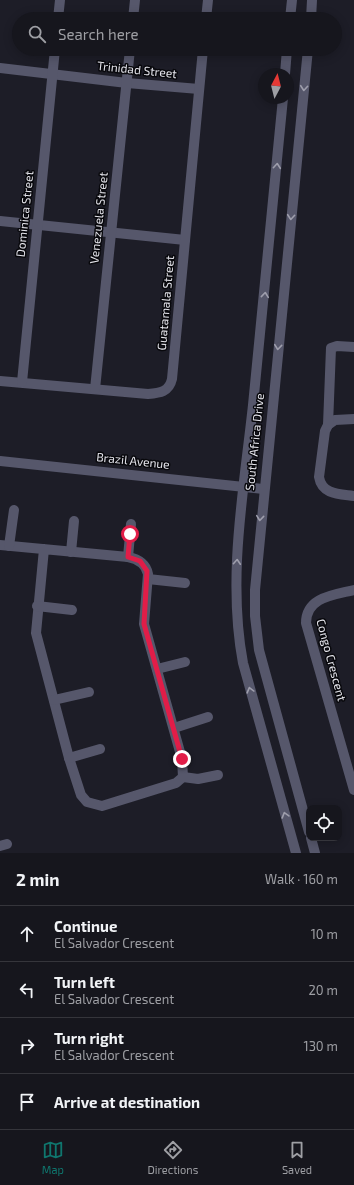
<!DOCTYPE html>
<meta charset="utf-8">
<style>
:root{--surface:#16161d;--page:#23232a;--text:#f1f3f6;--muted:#9e9fa4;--line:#35353b;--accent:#0f766e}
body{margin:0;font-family:"Exo 2",sans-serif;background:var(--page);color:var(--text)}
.controls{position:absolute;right:12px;bottom:12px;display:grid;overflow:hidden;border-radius:8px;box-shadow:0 2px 10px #0003}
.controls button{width:36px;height:36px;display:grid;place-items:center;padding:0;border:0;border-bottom:1px solid var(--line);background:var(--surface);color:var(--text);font:20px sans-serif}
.compass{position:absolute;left:258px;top:68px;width:36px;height:36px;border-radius:50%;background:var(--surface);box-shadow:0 2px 10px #0003;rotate:7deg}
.stop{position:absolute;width:12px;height:12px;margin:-9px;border:3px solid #e11d48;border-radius:50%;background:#fff}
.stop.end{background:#e11d48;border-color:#fff;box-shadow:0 1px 4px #0008}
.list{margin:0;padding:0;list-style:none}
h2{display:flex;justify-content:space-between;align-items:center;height:52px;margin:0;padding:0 16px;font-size:17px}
h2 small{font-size:13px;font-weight:400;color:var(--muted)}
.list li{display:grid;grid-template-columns:26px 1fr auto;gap:12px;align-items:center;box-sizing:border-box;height:56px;padding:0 16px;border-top:1px solid var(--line)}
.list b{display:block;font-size:15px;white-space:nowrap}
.list p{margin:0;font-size:13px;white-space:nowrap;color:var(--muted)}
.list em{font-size:13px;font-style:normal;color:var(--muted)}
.icon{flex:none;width:22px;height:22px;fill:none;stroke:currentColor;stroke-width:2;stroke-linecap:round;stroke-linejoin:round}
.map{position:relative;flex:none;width:354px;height:853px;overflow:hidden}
.search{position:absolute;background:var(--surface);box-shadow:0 2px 10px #0003;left:12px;right:12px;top:12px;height:44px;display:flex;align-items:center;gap:10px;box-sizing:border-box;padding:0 14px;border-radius:22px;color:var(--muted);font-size:15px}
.sheet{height:276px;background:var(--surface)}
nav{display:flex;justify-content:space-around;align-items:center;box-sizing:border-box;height:56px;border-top:1px solid var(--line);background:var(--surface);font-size:11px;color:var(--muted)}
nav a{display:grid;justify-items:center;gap:2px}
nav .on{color:var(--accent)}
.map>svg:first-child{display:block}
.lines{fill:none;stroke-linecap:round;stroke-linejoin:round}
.minor{stroke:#56576b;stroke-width:10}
.tertiary{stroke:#56576b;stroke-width:10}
.oneway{stroke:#9e9eac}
.route{stroke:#e11d48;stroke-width:5}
.labels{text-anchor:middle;stroke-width:3;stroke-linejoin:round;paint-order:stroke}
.street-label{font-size:12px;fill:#e5e5ec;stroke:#08080c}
</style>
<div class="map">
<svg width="354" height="853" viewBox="0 0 354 853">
<rect width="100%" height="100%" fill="#1d1d27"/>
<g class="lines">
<g class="minor">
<path d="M 58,19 L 60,0"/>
<path d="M 133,19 L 135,0"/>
<path d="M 206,19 L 208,0"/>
<path d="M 0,68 L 127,83 L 199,89"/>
<path d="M 0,221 L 185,240"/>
<path d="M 0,381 L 148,394 C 160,393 169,392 172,379 L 203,49"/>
<path d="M 22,382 L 55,49"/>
<path d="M 95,389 L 130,49"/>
<path d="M 354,419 L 335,420 L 328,425 L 325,431 L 319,477 C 322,495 340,494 354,496"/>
<path d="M 328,425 L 331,348 L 337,346 L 354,347"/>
<path d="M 0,461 L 263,489"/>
<path d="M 0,545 L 128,557 C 138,559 146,564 148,574 L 144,624 L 182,759 L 183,777 L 176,783 L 102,806 L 87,802 L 81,795 L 69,758 L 36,633 L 44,549"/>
<path d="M 9,546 L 14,510"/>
<path d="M 71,552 L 74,521"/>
<path d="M 128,557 L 131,524"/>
<path d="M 148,579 L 185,583"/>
<path d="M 354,590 C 334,595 306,597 306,623 L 354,790"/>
<path d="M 37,606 L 72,610"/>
<path d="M 157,669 L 185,662"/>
<path d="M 54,700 L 89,692"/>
<path d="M 174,728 L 208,717"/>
<path d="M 69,758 L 100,749"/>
<path d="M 183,777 L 198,779 L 218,775"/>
<path d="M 0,846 L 7,844"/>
</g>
<g class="tertiary">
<path d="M 290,19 L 292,0"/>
<path d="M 311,19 L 312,0"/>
<path d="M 308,49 L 255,590 L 255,616 L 259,650 L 309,832"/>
<path d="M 285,74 L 287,49"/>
<path d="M 283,98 C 274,200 264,302 253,405 C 244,489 227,578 243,663 L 296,853"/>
<path d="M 311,838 L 315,853"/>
</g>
</g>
<defs><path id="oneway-chevron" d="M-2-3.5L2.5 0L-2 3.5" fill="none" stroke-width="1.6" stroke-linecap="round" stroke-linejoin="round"/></defs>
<g class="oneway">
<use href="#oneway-chevron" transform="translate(304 88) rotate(95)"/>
<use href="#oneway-chevron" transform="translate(277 166) rotate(-85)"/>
<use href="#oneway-chevron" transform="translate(291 217) rotate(95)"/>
<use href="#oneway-chevron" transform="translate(265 295) rotate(-84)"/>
<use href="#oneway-chevron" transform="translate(278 347) rotate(96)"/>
<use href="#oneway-chevron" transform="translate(260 518) rotate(96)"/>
<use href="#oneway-chevron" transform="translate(237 562) rotate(-86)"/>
<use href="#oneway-chevron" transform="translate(250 690) rotate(-105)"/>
<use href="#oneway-chevron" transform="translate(285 815) rotate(-106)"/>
</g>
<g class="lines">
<path class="route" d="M 130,534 L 128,557 L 140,561 L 147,571 L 144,624 L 182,759"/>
</g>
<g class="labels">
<g class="street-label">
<text transform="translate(137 70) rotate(6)" y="4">Trinidad Street</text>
<text transform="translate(25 214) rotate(-84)" y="4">Dominica Street</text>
<text transform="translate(99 218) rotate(-84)" y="4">Venezuela Street</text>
<text transform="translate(166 303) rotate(-85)" y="4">Guatamala Street</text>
<text transform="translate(255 442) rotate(-84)" y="4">South Africa Drive</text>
<text transform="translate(133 461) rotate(6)" y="4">Brazil Avenue</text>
<text transform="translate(331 660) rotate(75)" y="4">Congo Crescent</text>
</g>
</g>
</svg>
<div class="controls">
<button><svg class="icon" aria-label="locate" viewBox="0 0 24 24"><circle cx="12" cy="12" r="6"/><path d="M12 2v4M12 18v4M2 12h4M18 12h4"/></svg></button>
</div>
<svg class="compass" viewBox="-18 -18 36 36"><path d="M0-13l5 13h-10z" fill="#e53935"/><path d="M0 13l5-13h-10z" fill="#9e9fa4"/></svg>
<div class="stop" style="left:130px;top:534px"></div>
<div class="stop end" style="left:182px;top:759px"></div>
<div class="search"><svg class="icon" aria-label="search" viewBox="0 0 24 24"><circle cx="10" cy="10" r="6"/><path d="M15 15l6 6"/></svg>Search here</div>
</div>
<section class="sheet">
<h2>2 min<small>Walk · 160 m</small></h2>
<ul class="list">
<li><svg class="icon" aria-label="ahead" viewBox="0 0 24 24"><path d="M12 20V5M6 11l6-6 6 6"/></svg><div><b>Continue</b><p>El Salvador Crescent</p></div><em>10 m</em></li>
<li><svg class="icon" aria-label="left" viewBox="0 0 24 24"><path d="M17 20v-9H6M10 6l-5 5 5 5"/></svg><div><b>Turn left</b><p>El Salvador Crescent</p></div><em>20 m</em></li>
<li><svg class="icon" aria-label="right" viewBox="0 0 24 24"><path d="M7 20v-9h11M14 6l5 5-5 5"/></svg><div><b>Turn right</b><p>El Salvador Crescent</p></div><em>130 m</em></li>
<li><svg class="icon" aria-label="arrive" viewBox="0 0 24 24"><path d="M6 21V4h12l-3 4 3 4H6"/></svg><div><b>Arrive at destination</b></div></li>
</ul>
</section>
<nav>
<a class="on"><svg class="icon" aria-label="map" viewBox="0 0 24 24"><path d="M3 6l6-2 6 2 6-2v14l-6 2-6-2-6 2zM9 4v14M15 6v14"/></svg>Map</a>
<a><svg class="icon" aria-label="directions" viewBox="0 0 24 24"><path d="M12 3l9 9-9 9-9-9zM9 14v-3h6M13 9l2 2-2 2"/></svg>Directions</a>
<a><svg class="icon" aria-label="saved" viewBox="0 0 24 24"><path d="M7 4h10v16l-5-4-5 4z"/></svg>Saved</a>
</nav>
